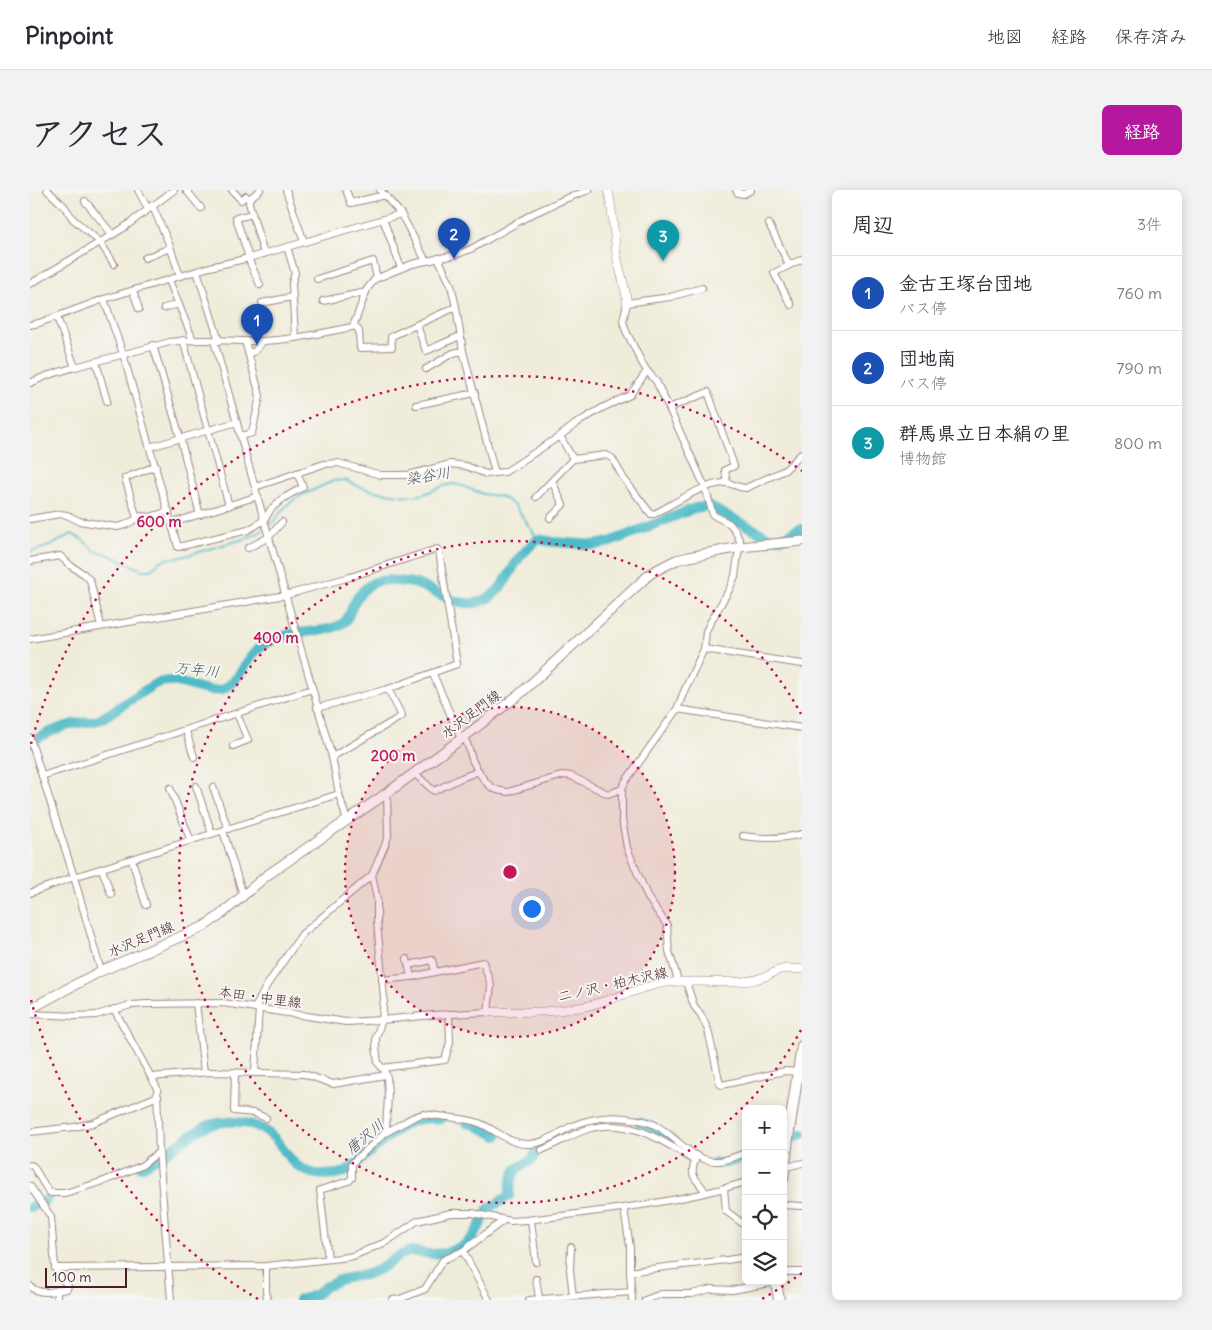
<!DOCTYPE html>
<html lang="ja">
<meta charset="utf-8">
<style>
:root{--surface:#fff;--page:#f2f2f3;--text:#2b2b33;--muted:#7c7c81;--line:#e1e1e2;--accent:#b5179e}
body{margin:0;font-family:Delius,"Klee One",sans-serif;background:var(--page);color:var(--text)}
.controls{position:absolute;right:15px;bottom:15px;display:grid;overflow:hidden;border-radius:8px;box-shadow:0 2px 12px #0003}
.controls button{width:45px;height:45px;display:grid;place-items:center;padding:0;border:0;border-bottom:1px solid var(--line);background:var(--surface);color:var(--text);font:25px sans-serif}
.scale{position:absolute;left:15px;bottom:12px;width:82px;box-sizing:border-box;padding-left:5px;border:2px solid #4a1f2b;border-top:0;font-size:14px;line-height:18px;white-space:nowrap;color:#4a1f2b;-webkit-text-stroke:4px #f6f6f2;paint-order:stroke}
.you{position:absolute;left:501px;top:718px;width:18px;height:18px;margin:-12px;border:4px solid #fff;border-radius:50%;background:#1a73e8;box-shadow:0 0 0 8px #1a73e833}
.badge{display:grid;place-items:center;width:32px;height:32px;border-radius:50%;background:var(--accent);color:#fff;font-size:16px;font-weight:700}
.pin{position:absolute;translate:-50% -41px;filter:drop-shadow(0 1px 2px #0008)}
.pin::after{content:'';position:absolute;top:26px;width:18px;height:15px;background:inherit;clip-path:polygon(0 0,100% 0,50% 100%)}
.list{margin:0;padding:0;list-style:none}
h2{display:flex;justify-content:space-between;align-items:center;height:65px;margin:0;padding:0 20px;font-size:21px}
h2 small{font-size:16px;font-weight:400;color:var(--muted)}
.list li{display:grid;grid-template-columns:32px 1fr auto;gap:15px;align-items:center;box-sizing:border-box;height:75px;padding:0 20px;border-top:1px solid var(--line)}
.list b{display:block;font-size:19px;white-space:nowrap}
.list p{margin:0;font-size:16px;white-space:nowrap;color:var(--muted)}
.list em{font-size:16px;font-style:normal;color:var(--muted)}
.icon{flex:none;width:28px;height:28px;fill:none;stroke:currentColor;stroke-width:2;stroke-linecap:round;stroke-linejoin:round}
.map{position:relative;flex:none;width:772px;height:1110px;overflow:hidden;border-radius:8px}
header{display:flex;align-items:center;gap:30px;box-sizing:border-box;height:70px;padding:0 25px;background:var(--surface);border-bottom:1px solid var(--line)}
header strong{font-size:24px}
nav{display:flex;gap:28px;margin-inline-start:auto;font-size:18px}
.intro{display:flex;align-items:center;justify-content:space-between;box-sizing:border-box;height:120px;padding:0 30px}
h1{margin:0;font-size:35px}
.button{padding:12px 22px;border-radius:8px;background:var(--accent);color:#fff;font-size:18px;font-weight:700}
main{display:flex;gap:30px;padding:0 30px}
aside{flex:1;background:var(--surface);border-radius:8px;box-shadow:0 2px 12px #0003}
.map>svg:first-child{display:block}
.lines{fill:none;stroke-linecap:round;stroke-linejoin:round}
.stream{stroke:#4dbbc7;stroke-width:2}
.river{stroke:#4dbbc7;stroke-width:10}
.minor-casing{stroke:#9d8682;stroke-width:8}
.tertiary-casing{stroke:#9d8682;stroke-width:9}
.secondary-casing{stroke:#9d8682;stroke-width:11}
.primary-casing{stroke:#9d8682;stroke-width:12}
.minor{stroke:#fff;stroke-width:6}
.tertiary{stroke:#fff;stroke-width:8}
.secondary{stroke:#fff;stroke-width:9}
.primary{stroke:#fff;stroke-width:10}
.ring{fill:none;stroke:#c2185b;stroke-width:2.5;stroke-dasharray:2.5 5}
.labels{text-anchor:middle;stroke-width:4;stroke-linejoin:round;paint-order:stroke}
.street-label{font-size:14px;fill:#4a1f2b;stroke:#f6f6f2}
.water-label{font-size:15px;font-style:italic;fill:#4b5662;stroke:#f6f6f2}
.centre{fill:#c2185b;stroke:#f6f6f2;stroke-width:2.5}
.ring-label{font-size:15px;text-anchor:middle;font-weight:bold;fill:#c2185b;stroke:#f6f6f2;stroke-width:4;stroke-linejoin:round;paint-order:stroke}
</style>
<header>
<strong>Pinpoint</strong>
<nav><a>地図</a><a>経路</a><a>保存済み</a></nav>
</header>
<div class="intro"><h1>アクセス</h1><a class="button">経路</a></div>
<main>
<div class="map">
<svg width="772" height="1110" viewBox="0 0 772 1110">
<rect width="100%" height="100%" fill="#f6f6f2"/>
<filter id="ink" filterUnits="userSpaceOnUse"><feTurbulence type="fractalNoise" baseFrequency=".02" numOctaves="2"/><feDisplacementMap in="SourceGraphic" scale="10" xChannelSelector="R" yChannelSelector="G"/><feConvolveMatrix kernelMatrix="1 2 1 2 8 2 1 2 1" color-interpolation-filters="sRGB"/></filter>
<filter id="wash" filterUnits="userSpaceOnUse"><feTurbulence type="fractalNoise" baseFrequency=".0096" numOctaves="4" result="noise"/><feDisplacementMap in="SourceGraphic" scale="20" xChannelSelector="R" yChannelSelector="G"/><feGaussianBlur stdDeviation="1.12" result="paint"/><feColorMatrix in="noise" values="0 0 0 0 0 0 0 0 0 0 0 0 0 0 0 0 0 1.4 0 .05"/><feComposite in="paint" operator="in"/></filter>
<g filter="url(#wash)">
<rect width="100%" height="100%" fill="#f0ecda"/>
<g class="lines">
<path class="stream" d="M 0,362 L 20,356 L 42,344 L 53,350 L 65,361 L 77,364 L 112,380 L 121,380 L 129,372 L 136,369 L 151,367 L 214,349 L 228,343 L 240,336 L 256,316 L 268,307 L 303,291 L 315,290 L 325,295 L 343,301 L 369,305 L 384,306 L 394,304 L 413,296 L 424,294 L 432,296 L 453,304 L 469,306 L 477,310 L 485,316 L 508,349"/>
<g class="river">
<path d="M 0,553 C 13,544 28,538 43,534 C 52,532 62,533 71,529 L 123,495 C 129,492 135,491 141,491 C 155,492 181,505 193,499 C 211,491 217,464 233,455 C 241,451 257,444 265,443 C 280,441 300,442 313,433 C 320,428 320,420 324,413 C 328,405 336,396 345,392 C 352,390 360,390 367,391 C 375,392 382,392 389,395 C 412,404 436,423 460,407 C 474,397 480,382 489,368 C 495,361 501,355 508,349 L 523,352 L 564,355 L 580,352 L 665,318 L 678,316 L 741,348 L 753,348 L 766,340 L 772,339"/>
<path d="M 609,932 C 622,936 633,944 644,952"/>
<path d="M 437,933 L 444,934 L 467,946"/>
<path d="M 753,952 L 772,944"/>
<path d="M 685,973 C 696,975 706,970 716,966"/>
<path d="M 111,977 C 126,970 139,960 153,951 C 161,945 170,939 179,935 C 200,929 229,931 244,948 C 251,955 256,964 263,972 C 278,987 297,987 316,982 L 373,935 C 385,929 397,927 411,929"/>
<path d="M 0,1017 C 11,1011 13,1017 20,1004"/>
<path d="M 269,1110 L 285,1105 L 295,1097 L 309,1090 L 326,1086 L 335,1085 L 350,1079 L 370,1065 L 381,1061 L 401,1064 L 416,1063 L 431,1057 L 442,1048 L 449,1037 L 458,1019 L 479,1006 L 481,992 L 486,979 L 503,969 L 509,954"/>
</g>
</g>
</g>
<g filter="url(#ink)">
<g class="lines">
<g class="minor-casing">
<g id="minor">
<path d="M 17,0 L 34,16 L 43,29 L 70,52 L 84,74"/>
<path d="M 108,0 L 118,19"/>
<path d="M 156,0 L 171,18"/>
<path d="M 202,0 L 211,10 L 216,6 L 219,9"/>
<path d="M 230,0 L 219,9 L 219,13 L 234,64"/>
<path d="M 256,0 L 274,52"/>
<path d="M 316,0 L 321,13 L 355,5"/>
<path d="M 350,0 L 371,24 L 396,71"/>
<path d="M 706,0 L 708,3 L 714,4 L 721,0"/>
<path d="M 55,11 L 82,44"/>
<path d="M 122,15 L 140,56 L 150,86"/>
<path d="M 353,29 L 371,78"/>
<path d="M 739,34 L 759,75"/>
<path d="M 257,57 L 265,83 L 262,93 L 265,148"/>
<path d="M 115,68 L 140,58"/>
<path d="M 218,68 L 230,95"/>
<path d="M 219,68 L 206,28 L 222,24"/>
<path d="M 408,68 L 421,95 L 426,117 L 433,161 L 465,283"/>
<path d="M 167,81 L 189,151"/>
<path d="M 287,89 L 343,71 L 347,88"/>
<path d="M 139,90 L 163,150"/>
<path d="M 0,94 L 92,39 L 144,0"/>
<path d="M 103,101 L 109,119"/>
<path d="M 74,109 L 93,164 L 148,357 L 218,340 L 225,336 L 235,329 L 241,319 L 252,309 L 273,297 L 267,283"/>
<path d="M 293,111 L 336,102"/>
<path d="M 232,113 L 262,107"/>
<path d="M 761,115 L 744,83 L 772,69"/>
<path d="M 134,118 L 149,114"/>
<path d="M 27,127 L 45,177"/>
<path d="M 324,134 L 329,141 L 330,158 L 362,157 L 361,147 L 364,145 L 426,117"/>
<path d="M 0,135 L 9,133 L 74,109 L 180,77 L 219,68 L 371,24"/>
<path d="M 387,135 L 396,161 L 430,146"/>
<path d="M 153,150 L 199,316"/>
<path d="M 184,151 L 234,330 L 302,567 L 309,604 L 317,631"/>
<path d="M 123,155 L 150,247 L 170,325"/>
<path d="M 218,162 L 224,162 L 233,151"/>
<path d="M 66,172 L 77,211"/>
<path d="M 396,179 L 423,163 L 433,161"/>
<path d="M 0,193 L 16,186 L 45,177 L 140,152 C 170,147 201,152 232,151 C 262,150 292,143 322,137 L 324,134 L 337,99 L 345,89 L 382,74 L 425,65 L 441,59 L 502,24 L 535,9 L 559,0"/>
<path d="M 386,215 L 445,203"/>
<path d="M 639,218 L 678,202 L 704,276 L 695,280 L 697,293"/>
<path d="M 211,246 L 222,243 L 230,206 L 215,151"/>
<path d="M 530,246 L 547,233 L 574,217 L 600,205 L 617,181"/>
<path d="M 120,257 L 207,232"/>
<path d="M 225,297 L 294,274 L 308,273 L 351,285 L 378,285 L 421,274 L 436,276 L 456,284 L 475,282 L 530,246 L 543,269 L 576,265 L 582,268 L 594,289 L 621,324 L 624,324 C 642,315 677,291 697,293 C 704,294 709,298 716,298 L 755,280 L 772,263"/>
<path d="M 506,307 L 543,269"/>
<path d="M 107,328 L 95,288 L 126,276"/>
<path d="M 520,328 L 533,315 L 522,291"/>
<path d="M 0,329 L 30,324 L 37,325 L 49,331 L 87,337 L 95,335 L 112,326 L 120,327 L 139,321"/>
<path d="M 142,333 L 228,306"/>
<path d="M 218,358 L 239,347 L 252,332"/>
<path d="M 0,371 L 30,366 L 41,376 L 54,384 L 60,390 L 71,436"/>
<path d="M 0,449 L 256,405 L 320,387 L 407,359 L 409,361 L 427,474 L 358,499 L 287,518"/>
<path d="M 674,459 L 772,474"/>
<path d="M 403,484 L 431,549"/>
<path d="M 647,519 L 772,538"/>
<path d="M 156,541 L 164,567"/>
<path d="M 434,547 C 438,554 439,558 441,566 C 443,574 455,594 463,598 C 467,601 473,601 478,602 L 534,585 L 541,586 L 578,604 L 592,599"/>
<path d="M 0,548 L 44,687 L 71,781"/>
<path d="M 203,556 L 218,550 L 207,524"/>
<path d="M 302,567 L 372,526 L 358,499"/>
<path d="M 384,583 L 404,601 L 431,588 L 449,581"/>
<path d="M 12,586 L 282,499"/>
<path d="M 166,596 L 182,644"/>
<path d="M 183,597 L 198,639"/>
<path d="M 140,598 L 161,651"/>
<path d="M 193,641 L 213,705"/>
<path d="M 713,646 C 733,649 752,649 772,644"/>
<path d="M 102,670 L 116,715"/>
<path d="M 72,679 L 81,704"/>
<path d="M 0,703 L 44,687 L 309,604"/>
<path d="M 377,769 L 381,787"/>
<path d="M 379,775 L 402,770 L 405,782"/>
<path d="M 648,791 L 639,761 L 637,735 L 618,708 L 597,658 L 592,629 L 592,599 L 595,592 L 647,519 L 655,499 L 674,459 L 676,441 L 680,433 L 699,400 L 705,386 L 710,351 L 704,339 L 700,334 L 683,325 L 675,297 L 639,218 L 626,191 L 617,181 L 612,173 L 596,141 L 593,131 L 597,113 L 640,107 L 672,98"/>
<path d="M 656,792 L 664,816 L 671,825 L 678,840 L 690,894 L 692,895 L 755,881 L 768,882"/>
<path d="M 166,813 L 174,882"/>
<path d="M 225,818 L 237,795 L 272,744 L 342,685"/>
<path d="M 84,819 L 127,898 L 129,962 L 141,1110"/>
<path d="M 0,824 L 46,826 L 66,825 L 101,815 L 117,814 L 193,813 L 316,832 L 352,830 L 403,825 L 458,822 L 461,795 L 453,772 L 381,787 L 352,790"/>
<path d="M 352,878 L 415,870 L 420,852 L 419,824"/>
<path d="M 205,882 L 204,921 L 224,923 L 236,928"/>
<path d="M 225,883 L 229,818"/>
<path d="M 121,887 L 181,882 L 274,884 L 303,894 L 356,885"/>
<path d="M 0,942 L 44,937 L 63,933 L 128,906"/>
<path d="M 355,943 L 384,927 L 393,924 C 411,927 432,927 449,933 C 465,939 480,955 498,954 C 513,954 527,944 540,937 C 560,928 581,925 603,929 C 610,930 619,932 625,935 C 645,945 662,972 687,971 C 697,971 706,966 716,963"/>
<path d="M 512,960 C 528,953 544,943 561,938 C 602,928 633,951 665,971 C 658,989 669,989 675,1002"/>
<path d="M 0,975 L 3,976 L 18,1001 L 21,1003 L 35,1003 L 74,991 L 111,976 L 129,962"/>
<path d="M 753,978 L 772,973"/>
<path d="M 0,996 L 21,1027 L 25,1078 L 236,1076 L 311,1068 L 323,1066 L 356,1052 L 387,1031 L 421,1023 L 442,1023 L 481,1031 L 496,1030 C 570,1021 644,1014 716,992"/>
<path d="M 694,998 L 696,1021 L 716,1036"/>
<path d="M 753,1015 L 772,1016"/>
<path d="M 594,1019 L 600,1057 L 600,1082 L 602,1110"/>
<path d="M 501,1030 L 506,1072"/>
<path d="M 541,1057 L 540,1080 L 543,1106"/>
<path d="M 433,1061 L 459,1110"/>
<path d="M 298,1069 L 290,1000 L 319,991 L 322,988 L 322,974 L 324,971 L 352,946 L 356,939 L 358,906 L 357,887 L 354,880 L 348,873 L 346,856 L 346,847 L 352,830 L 354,808 L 347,732 L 347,709 L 342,685 L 355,655 L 358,646 L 357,603"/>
<path d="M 236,1076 L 236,1100 L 237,1110"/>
<path d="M 600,1082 C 638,1075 677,1074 716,1067"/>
<path d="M 753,1082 L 772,1082"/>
<path d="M 506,1089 L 509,1108"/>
<path d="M 0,1096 C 9,1106 26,1101 37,1099 L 38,1096 L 27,1083 L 25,1078"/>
<path d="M 27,1100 L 27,1110"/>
<path d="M 362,1110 L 370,1109 L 395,1099 L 413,1070 L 433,1061 L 474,1030"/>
<path d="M 499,1110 L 601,1102"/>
<path d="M 615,1110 L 631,1104 L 662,1104 L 681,1099 L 702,1100 L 746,1092"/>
</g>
</g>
<g class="tertiary-casing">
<g id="tertiary">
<path d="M 578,0 C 583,22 584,45 587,67 C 590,83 596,97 597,113"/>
<path d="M 458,822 C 491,822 524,823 557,816 C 583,810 607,798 633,793 C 661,789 689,794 717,791 C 729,790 739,785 749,780 C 756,778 765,779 772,779"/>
</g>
</g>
<g class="secondary-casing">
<path id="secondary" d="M 0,819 L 35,800 L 71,781 L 173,737 L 188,727 L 236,686 L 357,603 L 434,547 L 491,503 L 621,383 L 646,370 L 659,367 L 710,357 L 772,351"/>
</g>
<g class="primary-casing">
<g id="primary">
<path d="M 753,989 L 759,941 L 772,856"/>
<path d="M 746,1091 L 749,1110"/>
</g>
</g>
<use href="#minor" class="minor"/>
<use href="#tertiary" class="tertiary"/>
<use href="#secondary" class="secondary"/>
<use href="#primary" class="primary"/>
</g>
</g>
<circle cx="480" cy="682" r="165" fill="#c2185b" fill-opacity=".12"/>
<g class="ring">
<circle cx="480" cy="682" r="165"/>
<path d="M771 840A331 331 0 1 1 771 524"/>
<path d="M772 1083A496 496 0 0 1 732 1109M228 1109A496 496 0 0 1 1 810M1 554A496 496 0 0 1 772 281"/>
</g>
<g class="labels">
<g class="street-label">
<text transform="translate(441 524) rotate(-37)" y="5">水沢足門線</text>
<text transform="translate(111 749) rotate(-23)" y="5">水沢足門線</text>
<text transform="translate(583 794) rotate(-13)" y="5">二ノ沢・柏木沢線</text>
<text transform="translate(230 807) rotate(8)" y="5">本田・中里線</text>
</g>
<g class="water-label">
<text transform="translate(398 286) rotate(-9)" y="5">染谷川</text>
<text transform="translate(167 480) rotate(6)" y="5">万年川</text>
<text transform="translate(335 947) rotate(-40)" y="5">唐沢川</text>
</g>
</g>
<circle cx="480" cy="682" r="8" class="centre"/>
<g class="ring-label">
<text x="129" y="337">600 m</text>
<text x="246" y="453">400 m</text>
<text x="363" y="571">200 m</text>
</g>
</svg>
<div class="controls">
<button>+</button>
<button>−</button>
<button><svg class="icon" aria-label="locate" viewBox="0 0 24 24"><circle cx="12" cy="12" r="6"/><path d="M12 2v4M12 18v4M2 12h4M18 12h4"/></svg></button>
<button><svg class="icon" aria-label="layers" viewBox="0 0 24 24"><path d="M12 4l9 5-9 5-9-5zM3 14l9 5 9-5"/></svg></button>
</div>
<div class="scale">100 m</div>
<div class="you"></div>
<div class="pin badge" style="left:227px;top:155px;background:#1a4fb4">1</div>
<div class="pin badge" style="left:424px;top:69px;background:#1a4fb4">2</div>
<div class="pin badge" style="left:633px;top:71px;background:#0f9aa8">3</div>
</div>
<aside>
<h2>周辺<small>3件</small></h2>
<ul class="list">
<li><span class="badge" style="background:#1a4fb4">1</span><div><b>金古王塚台団地</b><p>バス停</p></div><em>760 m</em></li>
<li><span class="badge" style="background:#1a4fb4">2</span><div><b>団地南</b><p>バス停</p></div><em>790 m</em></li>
<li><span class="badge" style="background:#0f9aa8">3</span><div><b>群馬県立日本絹の里</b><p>博物館</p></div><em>800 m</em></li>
</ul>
</aside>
</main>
